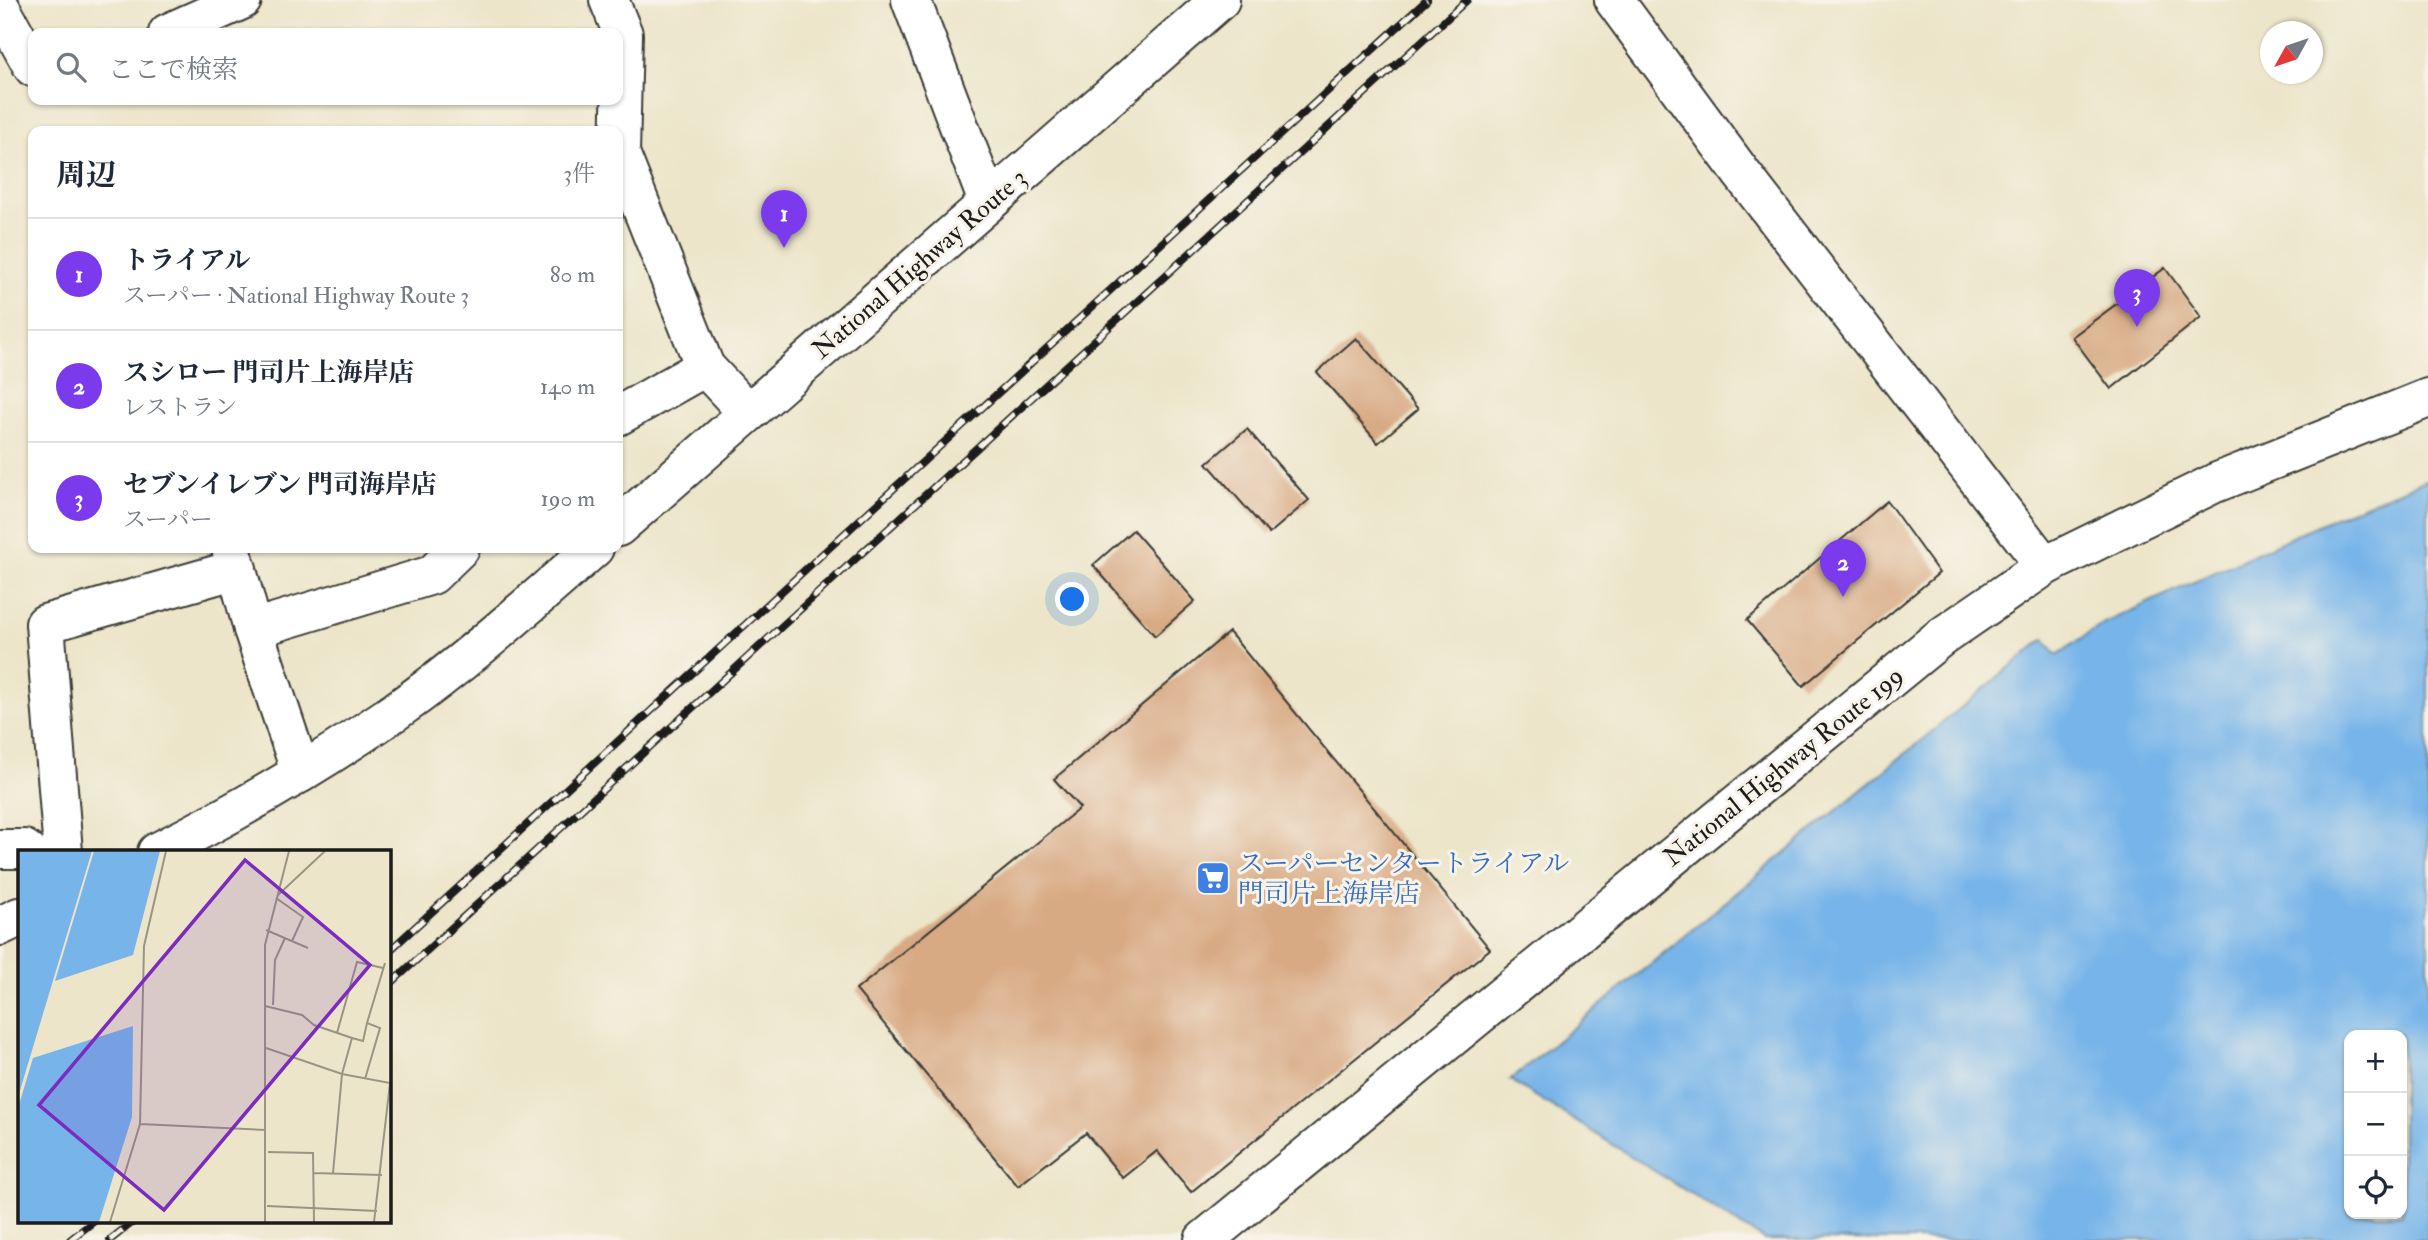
<!DOCTYPE html>
<html lang="ja">
<meta charset="utf-8">
<style>
:root{--surface:#fff;--page:#f6f6f7;--text:#1f2937;--muted:#747a83;--line:#e0e1e3;--accent:#7c3aed}
body{margin:0;font-family:"IM FELL Double Pica","Noto Serif JP",serif;background:var(--page);color:var(--text)}
.controls{position:absolute;right:21px;bottom:21px;display:grid;overflow:hidden;border-radius:14px;box-shadow:0 2px 5px #0004}
.controls button{width:63px;height:63px;display:grid;place-items:center;padding:0;border:0;border-bottom:2px solid var(--line);background:var(--surface);color:var(--text);font:35px sans-serif}
.compass{position:absolute;left:2260px;top:21px;width:63px;height:63px;border-radius:50%;background:var(--surface);box-shadow:0 2px 5px #0004;rotate:230deg}
.you{position:absolute;left:1073px;top:600px;width:24px;height:24px;margin:-18px;border:5px solid #fff;border-radius:50%;background:#1a73e8;box-shadow:0 0 0 10px #1a73e833}
.badge{display:grid;place-items:center;width:46px;height:46px;border-radius:50%;background:var(--accent);color:#fff;font-size:23px;font-weight:700}
.pin{position:absolute;translate:-50% -58px;filter:drop-shadow(0 2px 4px #0008)}
.pin::after{content:'';position:absolute;top:37px;width:24px;height:21px;background:inherit;clip-path:polygon(0 0,100% 0,50% 100%)}
.list{margin:0;padding:0;list-style:none}
h2{display:flex;justify-content:space-between;align-items:center;height:91px;margin:0;padding:0 28px;font-size:30px}
h2 small{font-size:23px;font-weight:400;color:var(--muted)}
.list li{display:grid;grid-template-columns:46px 1fr auto;gap:21px;align-items:center;box-sizing:border-box;height:112px;padding:0 28px;border-top:2px solid var(--line)}
.list b{display:block;font-size:26px;white-space:nowrap}
.list p{margin:0;font-size:23px;white-space:nowrap;color:var(--muted)}
.list em{font-size:23px;font-style:normal;color:var(--muted)}
.icon{flex:none;width:38px;height:38px;fill:none;stroke:currentColor;stroke-width:2;stroke-linecap:round;stroke-linejoin:round}
.map{position:relative;flex:none;width:2428px;height:1240px;overflow:hidden}
.search{position:absolute;background:var(--surface);box-shadow:0 2px 5px #0004;left:28px;top:28px;width:595px;height:77px;display:flex;align-items:center;gap:18px;box-sizing:border-box;padding:0 24px;border-radius:14px;color:var(--muted);font-size:26px}
.panel{position:absolute;background:var(--surface);box-shadow:0 2px 5px #0004;left:28px;top:126px;width:595px;height:427px;border-radius:14px}
.map>svg:first-child{display:block}
.water{fill:#76b4e9;stroke:#496882;stroke-width:2;fill-rule:evenodd}
.building{fill:#d8aa84}
.lines{fill:none;stroke-linecap:round;stroke-linejoin:round}
.minor-casing{stroke:#3b3a36;stroke-width:42}
.highway-casing{stroke:#3b3a36;stroke-width:42}
.minor{stroke:#fff;stroke-width:38}
.highway{stroke:#fff;stroke-width:38}
.rail-casing{stroke:#1c1c1c;stroke-width:8}
.rail{stroke:#f7f3e8;stroke-width:5;stroke-dasharray:16;stroke-linecap:butt}
.labels{text-anchor:middle;stroke-width:6;stroke-linejoin:round;paint-order:stroke}
.street-label{font-size:26px;fill:#1c1c1c;stroke:#f7f3e8}
.shop-label{font-size:26px;fill:#366cbe;stroke:#f7f3e8;text-anchor:start}
.inset-road{fill:none;stroke:#999584;stroke-width:2}
.view{fill:#7b2cbf;fill-opacity:0.15;stroke:#7b2cbf;stroke-width:3.5}
.inset-edge{fill:none;stroke:#1c1c1c;stroke-width:3.5}
</style>
<div class="map">
<svg width="2428" height="1240" viewBox="0 0 2428 1240">
<rect width="100%" height="100%" fill="#f7f3e8"/>
<filter id="ink" filterUnits="userSpaceOnUse"><feTurbulence type="fractalNoise" baseFrequency=".0143" numOctaves="2"/><feDisplacementMap in="SourceGraphic" scale="14" xChannelSelector="R" yChannelSelector="G"/><feConvolveMatrix kernelMatrix="1 2 1 2 8 2 1 2 1" color-interpolation-filters="sRGB"/></filter>
<filter id="wash" filterUnits="userSpaceOnUse"><feTurbulence type="fractalNoise" baseFrequency=".00686" numOctaves="4" result="noise"/><feDisplacementMap in="SourceGraphic" scale="28" xChannelSelector="R" yChannelSelector="G"/><feGaussianBlur stdDeviation="1.57" result="paint"/><feColorMatrix in="noise" values="0 0 0 0 0 0 0 0 0 0 0 0 0 0 0 0 0 1.4 0 .05"/><feComposite in="paint" operator="in"/></filter>
<g filter="url(#wash)">
<rect width="100%" height="100%" fill="#ece5c9"/>
<path class="water" d="M 2428,479 L 2428,1240 L 1764,1240 L 1510,1080 L 2044,639 L 2057,655 L 2104,623 L 2335,517 ZM 2349,1035 L 2402,1035 L 2402,1214 L 2349,1214 Z"/>
<g id="blocks">
<g class="building">
<path d="M 2165,268 L 2201,317 L 2111,389 L 2072,337 Z"/>
<path d="M 1356,338 L 1418,409 L 1378,443 L 1317,372 Z"/>
<path d="M 1247,429 L 1309,500 L 1269,534 L 1207,463 Z"/>
<path d="M 1887,501 L 1939,573 L 1803,686 L 1747,620 Z"/>
<path d="M 1133,530 L 1195,601 L 1155,636 L 1093,565 Z"/>
<path d="M 1229,632 L 1490,949 L 1191,1192 L 1157,1151 L 1123,1178 L 1086,1133 L 1018,1186 L 856,990 L 1080,808 L 1054,779 Z"/>
</g>
</g>
</g>
<g filter="url(#ink)">
<use href="#blocks" fill-opacity="0" stroke="#3b3a36" stroke-width="2"/>
<g class="lines">
<g class="minor-casing">
<g id="minor">
<path d="M 609,0 L 623,34 L 620,153 L 705,367 L 748,413"/>
<path d="M 911,0 L 988,202"/>
<path d="M 1614,0 L 1742,174 L 2045,566"/>
<path d="M 0,7 L 33,67"/>
<path d="M 168,33 L 242,0"/>
<path d="M 618,416 L 705,367"/>
<path d="M 231,548 L 253,629 L 301,773"/>
<path d="M 253,629 L 432,575 L 460,548"/>
<path d="M 0,849 L 24,849 L 28,852"/>
<path d="M 63,852 L 45,624 L 237,569"/>
</g>
</g>
<g class="highway-casing">
<g id="highway">
<path d="M 618,527 L 1220,0"/>
<path d="M 157,852 C 240,811 320,763 396,711 C 466,662 530,604 594,548"/>
<path d="M 0,926 L 19,917"/>
<path d="M 1204,1240 L 1940,638 L 2045,566 L 2215,483 L 2428,398"/>
</g>
</g>
<use href="#minor" class="minor"/>
<use href="#highway" class="highway"/>
<g class="rail-casing">
<g id="rail">
<path d="M 388,952 L 1427,0"/>
<path d="M 388,986 L 1467,0"/>
<path d="M 70,1240 L 94,1221"/>
<path d="M 110,1240 L 134,1221"/>
</g>
</g>
<use href="#rail" class="rail"/>
</g>
</g>
<defs>
<g id="supermarket-square" transform="scale(1.75)"><rect x="-9" y="-9" width="18" height="18" rx="4" fill="#3f7fe0" stroke="#f7f3e8"/><path d="M-6-5.5h2.5l.6 2H6L4.5 2H-2.5L-4.4-4H-6ZM-1.5 3.2a1.3 1.3 0 1 0 .1 0ZM3 3.2a1.3 1.3 0 1 0 .1 0Z" fill="#fff"/></g>
</defs>
<g fill-rule="evenodd">
<use href="#supermarket-square" x="1213" y="878"/>
</g>
<g class="labels">
<g class="street-label">
<text transform="translate(919 263) rotate(-41)" y="9">National Highway Route 3</text>
<text transform="translate(1783 766) rotate(-39)" y="9">National Highway Route 199</text>
</g>
<g class="shop-label">
<text x="1238" y="872">スーパーセンタートライアル<tspan x="1238" dy="30">門司片上海岸店</tspan></text>
</g>
</g>
<g transform="translate(18 850)">
<rect width="373" height="373" fill="#ece5c9"/>
<path d="M 0,1 L 74,1 L 0,247 ZM 76,1 L 142,1 L 115,105 L 37,131 ZM 115,176 L 114,267 L 81,372 L 0,372 L 0,258 L 15,208 Z" fill="#76b4e9"/>
<path class="inset-road" d="M 259,46 L 307,1M 258,48 L 285,67 L 274,91M 248,80 L 290,98M 255,155 L 257,110 L 267,88M 247,156 L 284,165 L 296,175 L 334,188 L 324,224 L 315,323M 319,183 L 339,112 L 365,118M 334,188 L 345,191 L 349,173M 248,198 L 324,224 L 372,233 L 356,372M 347,229 L 362,178 L 349,173 L 367,113M 122,274 L 248,280M 250,302 L 295,303 L 296,372M 296,323 L 364,325M 249,356 L 359,361M 92,372 L 122,274 L 126,96 L 148,1M 247,372 L 247,95 L 271,1"/>
<path class="view" d="M 227,10 L 352,115 L 146,360 L 21,255 Z"/>
<rect width="373" height="373" class="inset-edge"/>
</g>
</svg>
<div class="controls">
<button>+</button>
<button>−</button>
<button><svg class="icon" aria-label="locate" viewBox="0 0 24 24"><circle cx="12" cy="12" r="6"/><path d="M12 2v4M12 18v4M2 12h4M18 12h4"/></svg></button>
</div>
<svg class="compass" viewBox="-18 -18 36 36"><path d="M0-13l5 13h-10z" fill="#e53935"/><path d="M0 13l5-13h-10z" fill="#747a83"/></svg>
<div class="you"></div>
<div class="pin badge" style="left:784px;top:248px">1</div>
<div class="pin badge" style="left:1843px;top:597px">2</div>
<div class="pin badge" style="left:2137px;top:327px">3</div>
<div class="search"><svg class="icon" aria-label="search" viewBox="0 0 24 24"><circle cx="10" cy="10" r="6"/><path d="M15 15l6 6"/></svg>ここで検索</div>
<section class="panel">
<h2>周辺<small>3件</small></h2>
<ul class="list">
<li><span class="badge">1</span><div><b>トライアル</b><p>スーパー · National Highway Route 3</p></div><em>80 m</em></li>
<li><span class="badge">2</span><div><b>スシロー 門司片上海岸店</b><p>レストラン</p></div><em>140 m</em></li>
<li><span class="badge">3</span><div><b>セブンイレブン 門司海岸店</b><p>スーパー</p></div><em>190 m</em></li>
</ul>
</section>
</div>
